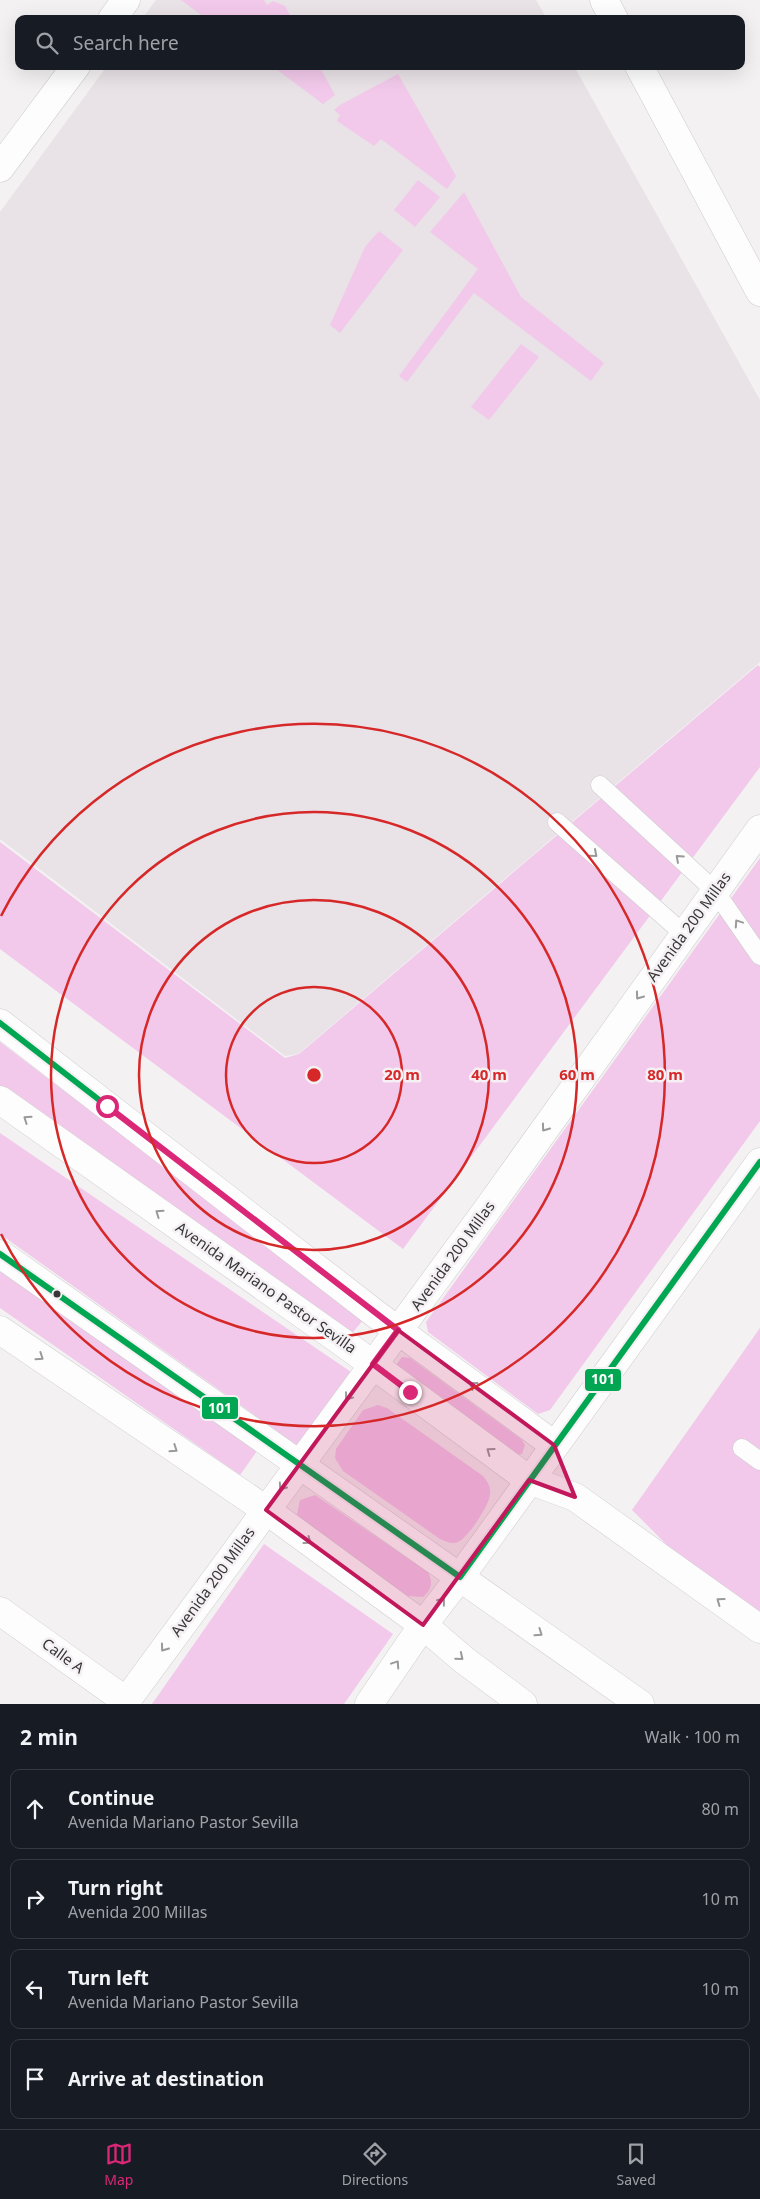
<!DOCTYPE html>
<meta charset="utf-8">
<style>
:root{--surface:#171b24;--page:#20242c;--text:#f1f3f6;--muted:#9ea1a6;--line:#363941;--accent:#db2777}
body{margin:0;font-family:"Noto Sans",sans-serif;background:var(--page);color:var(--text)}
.stop{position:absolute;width:15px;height:15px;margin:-11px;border:4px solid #db2777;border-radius:50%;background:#fff}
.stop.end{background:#db2777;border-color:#fff;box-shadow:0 1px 5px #0008}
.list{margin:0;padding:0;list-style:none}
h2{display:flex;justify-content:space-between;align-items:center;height:65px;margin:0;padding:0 20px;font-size:21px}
h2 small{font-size:16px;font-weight:400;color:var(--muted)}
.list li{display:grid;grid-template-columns:32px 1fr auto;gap:15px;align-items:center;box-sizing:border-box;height:80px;margin:0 10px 10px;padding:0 10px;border:1px solid var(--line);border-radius:10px}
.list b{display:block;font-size:19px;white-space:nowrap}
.list p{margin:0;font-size:16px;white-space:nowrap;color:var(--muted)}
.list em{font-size:16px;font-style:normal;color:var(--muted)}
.icon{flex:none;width:28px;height:28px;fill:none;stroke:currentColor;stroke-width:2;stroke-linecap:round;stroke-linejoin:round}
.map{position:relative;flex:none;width:760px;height:1704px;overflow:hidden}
.search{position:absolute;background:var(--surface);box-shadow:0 5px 20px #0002;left:15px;right:15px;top:15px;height:55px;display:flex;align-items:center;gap:12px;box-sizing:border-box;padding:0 18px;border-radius:10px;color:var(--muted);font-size:19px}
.sheet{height:425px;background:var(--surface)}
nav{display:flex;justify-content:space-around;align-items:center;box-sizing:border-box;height:70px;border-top:1px solid var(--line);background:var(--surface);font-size:14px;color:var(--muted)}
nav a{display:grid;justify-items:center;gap:2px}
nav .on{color:var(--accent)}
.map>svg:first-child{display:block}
.built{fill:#e9e2e7}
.green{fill:#f2c9ea}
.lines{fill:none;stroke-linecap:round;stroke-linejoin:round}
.lane-casing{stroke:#cfcdce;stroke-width:19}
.street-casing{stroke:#cfcdce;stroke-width:29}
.secondary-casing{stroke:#cfcdce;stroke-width:29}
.lane{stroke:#fdfdfd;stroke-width:18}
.street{stroke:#fdfdfd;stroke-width:28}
.secondary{stroke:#fdfdfd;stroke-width:28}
.bus-1-casing{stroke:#f4f0f3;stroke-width:10}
.bus-1{stroke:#00a651;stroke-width:6}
.oneway{stroke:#9a999a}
.route{stroke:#db2777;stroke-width:6}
.marked{fill:#c2185b;fill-opacity:0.2;stroke:#c2185b;stroke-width:4;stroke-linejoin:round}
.ring{fill:none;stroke:#d62828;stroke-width:2.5}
.bus-dot{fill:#373536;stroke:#f4f0f3;stroke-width:2}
.labels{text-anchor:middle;stroke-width:5;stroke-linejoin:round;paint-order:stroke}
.street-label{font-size:15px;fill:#373536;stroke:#f4f0f3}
.centre{fill:#d62828;stroke:#f4f0f3;stroke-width:2.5}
.ring-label{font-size:15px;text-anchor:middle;font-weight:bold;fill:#d62828;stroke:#f4f0f3;stroke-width:5;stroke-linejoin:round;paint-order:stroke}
.line-badge{stroke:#f4f0f3;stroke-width:2}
.badge-label{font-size:14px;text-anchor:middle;font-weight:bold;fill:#fff}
</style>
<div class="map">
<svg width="760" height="1704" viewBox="0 0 760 1704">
<rect width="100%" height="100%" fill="#f3f1f2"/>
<g class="built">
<path d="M 156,0 L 536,0 L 547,19 L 142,19 Z"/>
<path d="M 107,66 L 574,66 L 760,400 L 760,662 L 298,1054 L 285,1056 L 0,839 L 0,212 Z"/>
</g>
<g class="green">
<path d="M 181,0 L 264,0 L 267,5 L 273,1 L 285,6 L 292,19 L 207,19 Z"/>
<path d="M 272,66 L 319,66 L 335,95 L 323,104 Z"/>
<path d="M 398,74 L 456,176 L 447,189 L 381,139 L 374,146 L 337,121 L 340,115 L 334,110 L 340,105 Z"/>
<path d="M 418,180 L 440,197 L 415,227 L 394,210 Z"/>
<path d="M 464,192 L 521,297 L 604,363 L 591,381 L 474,293 L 407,382 L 399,376 L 478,269 L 430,232 Z"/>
<path d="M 379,231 L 403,250 L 340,333 L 330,325 L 365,247 Z"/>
<path d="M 521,344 L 539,357 L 489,420 L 471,407 Z"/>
<path d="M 758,665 L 760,667 L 760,767 L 403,1249 L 0,949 L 0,842 L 285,1058 L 299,1054 Z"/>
<path d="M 760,858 L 760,1121 L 550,1410 L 538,1414 L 428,1332 L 426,1322 Z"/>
<path d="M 0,1042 L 364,1319 L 348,1338 L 0,1092 Z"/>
<path d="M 0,1133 L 354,1374 L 298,1446 L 0,1234 Z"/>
<path d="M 0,1271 L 257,1451 L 240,1475 L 0,1308 Z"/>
<path d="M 760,1328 L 760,1614 L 679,1557 L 632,1510 Z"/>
<path d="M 402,1357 L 410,1358 L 522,1440 L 525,1445 L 522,1454 L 516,1455 L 396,1365 Z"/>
<path d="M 378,1405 L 387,1408 L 483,1476 C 487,1481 491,1486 490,1494 C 490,1504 468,1538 458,1542 C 452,1545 445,1541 440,1539 L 343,1471 L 335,1458 L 336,1449 L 363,1410 Z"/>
<path d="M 315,1495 L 428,1572 C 433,1583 432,1589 423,1597 L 407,1596 L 301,1522 L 297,1514 L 300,1500 Z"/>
<path d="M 264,1544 L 393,1634 L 344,1704 L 152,1704 Z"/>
</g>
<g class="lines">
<g class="lane-casing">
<g id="lane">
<path d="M 600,785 L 715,891 L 760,956"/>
<path d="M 557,822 L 684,934"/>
<path d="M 742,1448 L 760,1461"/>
</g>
</g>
<g class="street-casing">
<g id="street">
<path d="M 604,0 L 614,19"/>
<path d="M 112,19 L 126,0"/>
<path d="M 639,66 L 760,292"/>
<path d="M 0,168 L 76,66"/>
<path d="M 0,1023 L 377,1315 L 554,1445"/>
<path d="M 0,1330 L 266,1510 L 423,1625 L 464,1660 L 523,1704"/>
<path d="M 0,1611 L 126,1701"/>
</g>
</g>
<g class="secondary-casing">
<g id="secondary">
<path d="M 0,1100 L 349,1347 L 529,1480 L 575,1497 L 760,1629"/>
<path d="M 0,1254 L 640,1704"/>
<path d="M 124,1704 L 489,1207 L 760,829"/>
<path d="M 369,1704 L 423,1625 L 460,1577 L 760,1162"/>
</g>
</g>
<use href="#lane" class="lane"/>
<use href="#street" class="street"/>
<use href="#secondary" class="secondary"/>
<g class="bus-1-casing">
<g id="bus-1">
<path d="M 0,1023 L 107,1106"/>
<path d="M 0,1254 L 460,1577 L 760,1162"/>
</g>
</g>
<use href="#bus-1" class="bus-1"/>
</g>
<defs><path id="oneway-chevron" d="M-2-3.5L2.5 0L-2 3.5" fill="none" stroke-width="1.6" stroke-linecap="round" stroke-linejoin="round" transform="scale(1.25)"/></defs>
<g class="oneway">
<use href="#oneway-chevron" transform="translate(594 854) rotate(41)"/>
<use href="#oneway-chevron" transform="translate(679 858) rotate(-138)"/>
<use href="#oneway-chevron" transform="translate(738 923) rotate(-124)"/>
<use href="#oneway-chevron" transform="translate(639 996) rotate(126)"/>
<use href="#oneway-chevron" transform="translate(27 1119) rotate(-145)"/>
<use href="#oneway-chevron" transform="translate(545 1128) rotate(126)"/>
<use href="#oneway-chevron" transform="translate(159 1213) rotate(-145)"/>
<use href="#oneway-chevron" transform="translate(40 1357) rotate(34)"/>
<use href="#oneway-chevron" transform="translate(473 1385) rotate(-144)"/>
<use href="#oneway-chevron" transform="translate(348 1397) rotate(127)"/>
<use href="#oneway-chevron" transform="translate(174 1449) rotate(34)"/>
<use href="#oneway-chevron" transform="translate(490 1451) rotate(-144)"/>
<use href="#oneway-chevron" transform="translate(282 1487) rotate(125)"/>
<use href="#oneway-chevron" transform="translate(308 1541) rotate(36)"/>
<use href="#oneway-chevron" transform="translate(442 1601) rotate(-52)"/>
<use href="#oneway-chevron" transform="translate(720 1601) rotate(-144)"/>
<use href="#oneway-chevron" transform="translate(539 1633) rotate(35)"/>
<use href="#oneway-chevron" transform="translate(164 1648) rotate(126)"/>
<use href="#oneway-chevron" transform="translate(460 1657) rotate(40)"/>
<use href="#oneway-chevron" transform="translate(396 1664) rotate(-56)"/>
</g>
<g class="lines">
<path class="route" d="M 107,1106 L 398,1330 L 373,1364 L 410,1392"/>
</g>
<path class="marked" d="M 398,1330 L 554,1445 L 575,1497 L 529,1480 L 423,1625 L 266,1510 Z"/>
<g class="ring">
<circle cx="314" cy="1075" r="88"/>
<circle cx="314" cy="1075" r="175"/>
<circle cx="314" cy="1075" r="263"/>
<path d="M1 916A351 351 0 1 1 1 1234"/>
</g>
<circle class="bus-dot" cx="57" cy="1294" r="4.5"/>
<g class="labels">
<g class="street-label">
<text transform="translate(689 927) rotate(-54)" y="5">Avenida 200 Millas</text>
<text transform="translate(453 1256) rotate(-54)" y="5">Avenida 200 Millas</text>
<text transform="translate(266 1288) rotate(35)" y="5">Avenida Mariano Pastor Sevilla</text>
<text transform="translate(213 1582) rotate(-54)" y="5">Avenida 200 Millas</text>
<text transform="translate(63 1656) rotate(36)" y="5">Calle A</text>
</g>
</g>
<circle cx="314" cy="1075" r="8" class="centre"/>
<g class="ring-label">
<text x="402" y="1080">20 m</text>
<text x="489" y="1080">40 m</text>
<text x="577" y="1080">60 m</text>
<text x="665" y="1080">80 m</text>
</g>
<g class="line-badge">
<rect x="584" y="1368" width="38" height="24" rx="5" fill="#00a651"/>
<rect x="201" y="1396" width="38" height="24" rx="5" fill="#00a651"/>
</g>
<g class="badge-label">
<text x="603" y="1384">101</text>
<text x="220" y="1413">101</text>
</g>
</svg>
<div class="stop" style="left:107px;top:1106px"></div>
<div class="stop end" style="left:410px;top:1392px"></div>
<div class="search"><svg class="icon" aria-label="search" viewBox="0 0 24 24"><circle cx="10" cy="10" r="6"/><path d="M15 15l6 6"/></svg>Search here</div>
</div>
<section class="sheet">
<h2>2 min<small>Walk · 100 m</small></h2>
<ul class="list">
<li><svg class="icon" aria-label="ahead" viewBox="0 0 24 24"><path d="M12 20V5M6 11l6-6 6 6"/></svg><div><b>Continue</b><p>Avenida Mariano Pastor Sevilla</p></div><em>80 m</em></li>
<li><svg class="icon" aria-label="right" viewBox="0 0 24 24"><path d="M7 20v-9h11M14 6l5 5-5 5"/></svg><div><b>Turn right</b><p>Avenida 200 Millas</p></div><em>10 m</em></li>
<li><svg class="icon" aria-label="left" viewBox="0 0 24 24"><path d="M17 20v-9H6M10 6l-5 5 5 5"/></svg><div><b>Turn left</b><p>Avenida Mariano Pastor Sevilla</p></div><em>10 m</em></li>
<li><svg class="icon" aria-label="arrive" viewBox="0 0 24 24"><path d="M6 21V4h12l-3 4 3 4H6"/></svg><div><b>Arrive at destination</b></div></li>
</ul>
</section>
<nav>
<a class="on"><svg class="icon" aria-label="map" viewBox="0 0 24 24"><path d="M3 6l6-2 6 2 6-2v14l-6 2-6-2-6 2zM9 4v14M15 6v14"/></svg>Map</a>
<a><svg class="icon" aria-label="directions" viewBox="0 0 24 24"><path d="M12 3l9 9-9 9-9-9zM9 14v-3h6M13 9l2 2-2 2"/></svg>Directions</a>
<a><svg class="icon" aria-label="saved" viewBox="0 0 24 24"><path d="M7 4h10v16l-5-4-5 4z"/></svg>Saved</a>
</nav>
